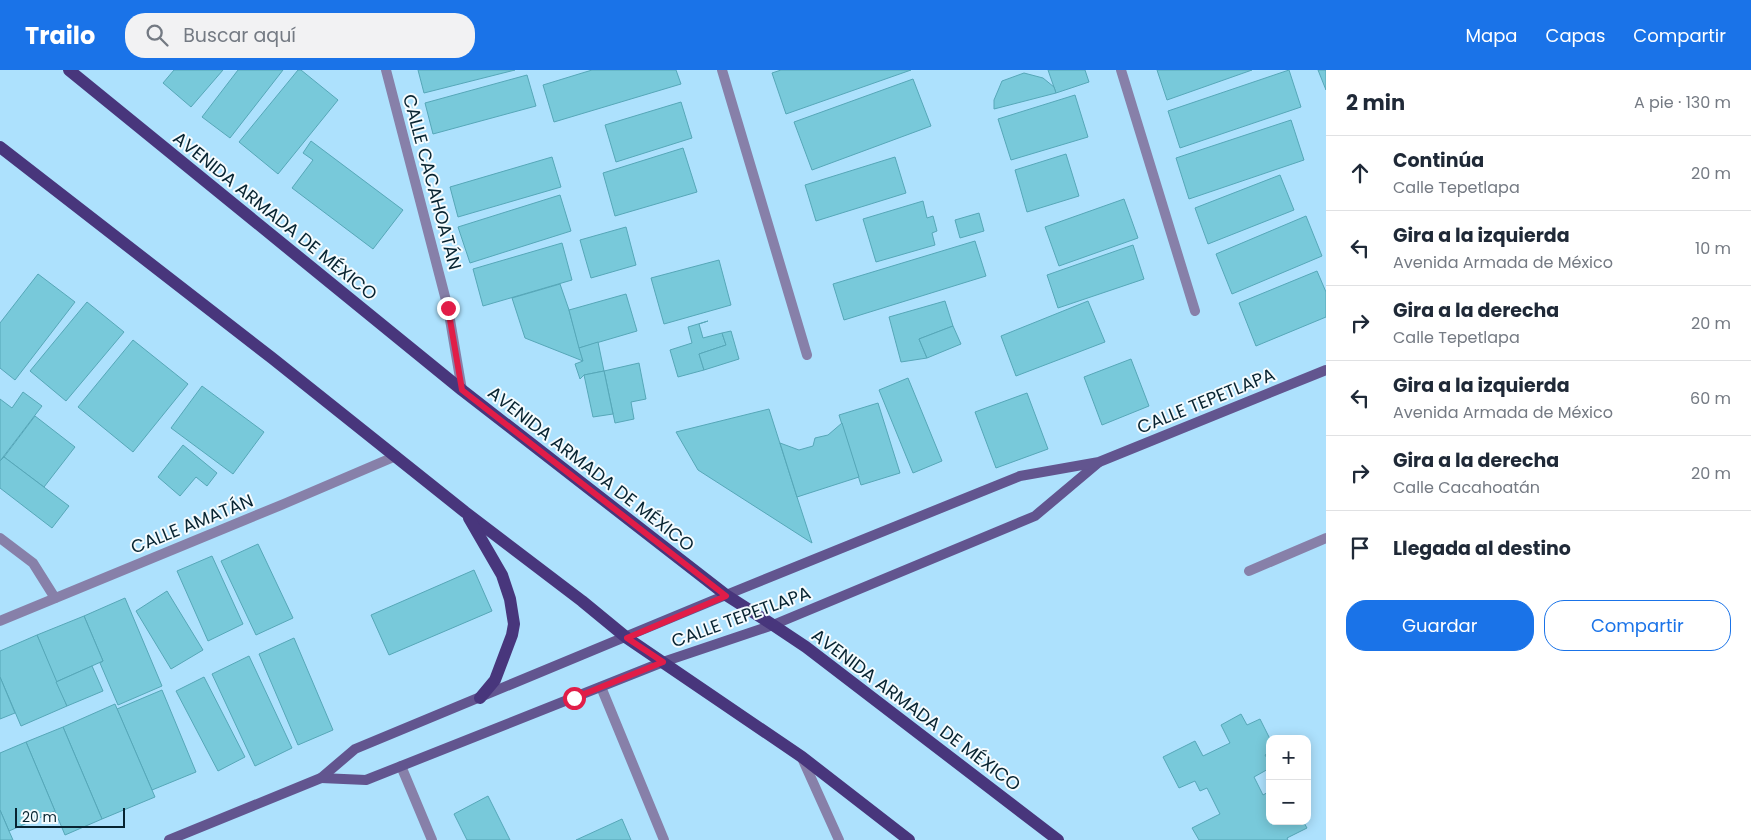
<!DOCTYPE html>
<html lang="es">
<meta charset="utf-8">
<style>
:root{--surface:#fff;--page:#f2f2f3;--text:#1f2937;--muted:#747a83;--line:#e0e1e3;--accent:#1a73e8}
body{margin:0;font-family:Poppins,sans-serif;background:var(--page);color:var(--text)}
.controls{position:absolute;right:15px;bottom:15px;display:grid;overflow:hidden;border-radius:10px;box-shadow:0 2px 12px #0003}
.controls button{width:45px;height:45px;display:grid;place-items:center;padding:0;border:0;border-bottom:1px solid var(--line);background:var(--surface);color:var(--text);font:25px sans-serif}
.scale{position:absolute;left:15px;bottom:12px;width:110px;box-sizing:border-box;padding-left:5px;border:2px solid #082431;border-top:0;font-size:14px;line-height:18px;white-space:nowrap;color:#082431;-webkit-text-stroke:4px #f4fbfe;paint-order:stroke}
.stop{position:absolute;width:15px;height:15px;margin:-11px;border:4px solid #e11d48;border-radius:50%;background:#fff}
.stop.end{background:#e11d48;border-color:#fff;box-shadow:0 1px 5px #0008}
.list{margin:0;padding:0;list-style:none}
h2{display:flex;justify-content:space-between;align-items:center;height:65px;margin:0;padding:0 20px;font-size:21px}
h2 small{font-size:16px;font-weight:400;color:var(--muted)}
.list li{display:grid;grid-template-columns:32px 1fr auto;gap:15px;align-items:center;box-sizing:border-box;height:75px;padding:0 20px;border-top:1px solid var(--line)}
.list b{display:block;font-size:19px;white-space:nowrap}
.list p{margin:0;font-size:16px;white-space:nowrap;color:var(--muted)}
.list em{font-size:16px;font-style:normal;color:var(--muted)}
.actions{display:flex;gap:10px;padding:15px 20px}
.actions a{flex:1;padding:11px 0;border:1px solid var(--accent);border-radius:20px;text-align:center;font-size:18px;color:var(--accent)}
.actions .main{background:var(--accent);color:#fff}
.icon{flex:none;width:28px;height:28px;fill:none;stroke:currentColor;stroke-width:2;stroke-linecap:round;stroke-linejoin:round}
.map{position:relative;flex:none;width:1326px;height:770px;overflow:hidden}
header{display:flex;align-items:center;gap:30px;box-sizing:border-box;height:70px;padding:0 25px;background:var(--accent);color:#fff}
header strong{font-size:24px}
nav{display:flex;gap:28px;margin-inline-start:auto;font-size:18px}
.search{width:350px;height:45px;background:var(--page);display:flex;align-items:center;gap:12px;box-sizing:border-box;padding:0 18px;border-radius:20px;color:var(--muted);font-size:19px}
main{display:flex}
aside{flex:1;background:var(--surface)}
.map>svg:first-child{display:block}
.building{fill:#78c9da;stroke:#56a7b8}
.lines{fill:none;stroke-linecap:round;stroke-linejoin:round}
.street{stroke:#8780a9;stroke-width:10}
.secondary{stroke:#62558f;stroke-width:10}
.primary{stroke:#48367c;stroke-width:12}
.route{stroke:#e11d48;stroke-width:6}
.labels{text-anchor:middle;stroke-width:4;stroke-linejoin:round;paint-order:stroke}
.street-label{font-size:18px;fill:#082431;stroke:#f4fbfe}
</style>
<header>
<strong>Trailo</strong>
<div class="search"><svg class="icon" aria-label="search" viewBox="0 0 24 24"><circle cx="10" cy="10" r="6"/><path d="M15 15l6 6"/></svg>Buscar aquí</div>
<nav><a>Mapa</a><a>Capas</a><a>Compartir</a></nav>
</header>
<main>
<div class="map">
<svg width="1326" height="770" viewBox="0 0 1326 770">
<rect width="100%" height="100%" fill="#ade1fd"/>
<g class="building">
<path d="M 174,0 L 223,0 L 191,37 L 163,13 Z"/>
<path d="M 238,0 L 283,0 L 230,68 L 202,47 Z"/>
<path d="M 298,0 L 301,0 L 338,30 L 278,104 L 239,72 Z"/>
<path d="M 418,0 L 515,0 L 424,23 Z"/>
<path d="M 592,0 L 676,0 L 681,14 L 554,52 L 543,15 Z"/>
<path d="M 781,0 L 911,0 L 786,44 L 772,3 Z"/>
<path d="M 1048,0 L 1085,0 L 1089,12 L 1056,23 Z"/>
<path d="M 1157,0 L 1252,0 L 1167,30 Z"/>
<path d="M 1289,0 L 1301,37 L 1180,78 L 1168,41 Z"/>
<path d="M 1318,0 L 1326,0 L 1326,20 Z"/>
<path d="M 1024,3 L 1043,8 L 1054,17 L 1056,23 L 994,39 L 994,30 L 1002,11 Z"/>
<path d="M 527,5 L 536,36 L 433,64 L 425,33 Z"/>
<path d="M 913,9 L 931,56 L 812,100 L 794,52 Z"/>
<path d="M 1075,25 L 1088,67 L 1011,90 L 998,49 Z"/>
<path d="M 681,32 L 692,68 L 616,92 L 605,55 Z"/>
<path d="M 1291,50 L 1304,90 L 1189,129 L 1176,88 Z"/>
<path d="M 311,71 L 403,140 L 373,179 L 292,118 L 313,90 L 303,83 Z"/>
<path d="M 683,78 L 697,122 L 615,146 L 603,103 Z"/>
<path d="M 1066,84 L 1079,126 L 1027,142 L 1015,100 Z"/>
<path d="M 552,87 L 561,117 L 458,147 L 450,117 Z"/>
<path d="M 895,87 L 906,123 L 816,151 L 805,115 Z"/>
<path d="M 1280,105 L 1294,140 L 1208,174 L 1195,138 Z"/>
<path d="M 560,125 L 571,161 L 470,193 L 458,157 Z"/>
<path d="M 1124,129 L 1138,168 L 1059,196 L 1045,157 Z"/>
<path d="M 923,131 L 927,148 L 933,146 L 937,161 L 932,163 L 935,175 L 876,192 L 863,149 Z"/>
<path d="M 979,143 L 984,161 L 960,168 L 955,150 Z"/>
<path d="M 1306,146 L 1322,186 L 1232,224 L 1216,184 Z"/>
<path d="M 626,157 L 636,195 L 591,208 L 580,170 Z"/>
<path d="M 975,171 L 986,206 L 844,250 L 833,214 Z"/>
<path d="M 562,173 L 572,210 L 483,236 L 473,199 Z"/>
<path d="M 1133,175 L 1144,209 L 1058,238 L 1047,205 Z"/>
<path d="M 719,190 L 731,235 L 664,254 L 651,208 Z"/>
<path d="M 1317,201 L 1326,222 L 1326,247 L 1256,276 L 1239,233 Z"/>
<path d="M 38,204 L 75,232 L 15,310 L 0,298 L 0,253 Z"/>
<path d="M 560,214 L 569,240 L 583,291 L 525,268 L 512,228 Z"/>
<path d="M 626,224 L 637,261 L 579,278 L 569,240 Z"/>
<path d="M 945,231 L 953,256 L 919,269 L 927,288 L 901,292 L 889,247 Z"/>
<path d="M 1088,231 L 1105,272 L 1016,306 L 1001,266 Z"/>
<path d="M 87,232 L 124,262 L 66,331 L 30,301 Z"/>
<path d="M 708,251 L 699,254 L 703,268 L 722,263 L 726,275 L 699,284 L 704,300 L 678,307 L 670,280 L 692,273 L 688,257 Z"/>
<path d="M 953,256 L 961,274 L 927,288 L 919,269 Z"/>
<path d="M 731,261 L 739,289 L 704,300 L 699,284 L 726,275 L 722,263 Z"/>
<path d="M 133,270 L 188,314 L 133,382 L 78,337 Z"/>
<path d="M 598,272 L 604,301 L 584,305 L 580,309 L 575,294 L 583,291 L 579,278 Z"/>
<path d="M 1131,289 L 1149,336 L 1102,355 L 1084,307 Z"/>
<path d="M 639,293 L 646,329 L 631,332 L 634,349 L 615,353 L 604,301 Z"/>
<path d="M 604,301 L 613,344 L 593,347 L 584,305 Z"/>
<path d="M 908,308 L 942,391 L 913,403 L 879,320 Z"/>
<path d="M 202,316 L 264,362 L 233,404 L 171,358 Z"/>
<path d="M 23,322 L 42,336 L 0,391 L 0,329 L 12,338 Z"/>
<path d="M 1027,323 L 1048,379 L 996,398 L 975,342 Z"/>
<path d="M 878,333 L 900,403 L 861,415 L 839,345 Z"/>
<path d="M 769,339 L 797,427 L 812,473 L 698,400 L 676,362 Z"/>
<path d="M 35,346 L 75,377 L 44,417 L 4,387 Z"/>
<path d="M 842,353 L 859,407 L 797,427 L 780,373 L 799,380 L 813,376 L 815,368 L 828,365 Z"/>
<path d="M 183,375 L 217,403 L 207,416 L 196,407 L 180,426 L 158,407 Z"/>
<path d="M 4,387 L 69,436 L 52,458 L 0,418 L 0,391 Z"/>
<path d="M 258,474 L 293,548 L 256,565 L 221,491 Z"/>
<path d="M 212,486 L 243,554 L 208,571 L 177,501 Z"/>
<path d="M 474,500 L 492,541 L 389,585 L 371,545 Z"/>
<path d="M 167,521 L 203,580 L 171,599 L 136,541 Z"/>
<path d="M 125,528 L 162,616 L 118,635 L 100,593 L 103,591 L 84,546 Z"/>
<path d="M 84,546 L 103,591 L 56,612 L 37,565 Z"/>
<path d="M 37,565 L 67,636 L 21,656 L 0,607 L 0,581 Z"/>
<path d="M 294,568 L 333,660 L 298,675 L 259,584 Z"/>
<path d="M 249,586 L 292,678 L 255,696 L 212,604 Z"/>
<path d="M 92,596 L 103,621 L 67,636 L 56,612 Z"/>
<path d="M 0,607 L 15,643 L 0,649 Z"/>
<path d="M 204,607 L 245,687 L 218,701 L 176,621 Z"/>
<path d="M 162,620 L 196,702 L 152,720 L 117,639 Z"/>
<path d="M 115,634 L 155,727 L 102,749 L 63,657 Z"/>
<path d="M 1241,644 L 1247,655 L 1260,649 L 1270,669 L 1270,682 L 1265,685 L 1270,693 L 1270,698 L 1254,707 L 1263,725 L 1270,721 L 1270,751 L 1303,751 L 1307,758 L 1287,768 L 1288,770 L 1199,770 L 1192,758 L 1220,744 L 1207,718 L 1200,721 L 1195,711 L 1179,718 L 1163,687 L 1195,671 L 1203,686 L 1230,673 L 1221,655 Z"/>
<path d="M 63,657 L 102,749 L 65,765 L 26,672 Z"/>
<path d="M 26,672 L 55,741 L 9,761 L 0,740 L 0,683 Z"/>
<path d="M 488,726 L 510,770 L 467,770 L 454,744 Z"/>
<path d="M 0,740 L 9,761 L 13,770 L 0,770 Z"/>
<path d="M 622,749 L 631,770 L 576,770 Z"/>
</g>
<g class="lines">
<g class="street">
<path d="M 386,0 L 448,238 L 462,320"/>
<path d="M 722,0 L 807,285"/>
<path d="M 1121,0 L 1195,241"/>
<path d="M 0,468 L 33,493 L 55,528"/>
<path d="M 1249,501 L 1326,468"/>
<path d="M 0,551 L 286,433 L 396,386"/>
<path d="M 601,617 L 664,770"/>
<path d="M 802,688 L 839,770"/>
<path d="M 401,696 L 432,770"/>
</g>
<g class="secondary">
<path d="M 321,708 L 366,710 L 663,592 L 773,555 L 1035,446 L 1098,393"/>
<path d="M 169,770 L 321,708 L 355,679 L 726,525 L 1020,406 L 1099,392 L 1326,300"/>
</g>
<g class="primary">
<path d="M 69,0 L 462,320 L 726,525 L 773,555 L 806,577 L 1058,770"/>
<path d="M 0,77 L 272,288 L 465,442 L 582,531 L 627,568 L 802,687 L 909,770"/>
<path d="M 469,448 L 502,505 L 510,529 L 514,554 L 512,565 L 495,610 L 480,628"/>
</g>
</g>
<g class="lines">
<path class="route" d="M 448,238 L 462,320 L 726,526 L 627,568 L 663,592 L 574,628"/>
</g>
<g class="labels">
<g class="street-label">
<text transform="translate(432 112) rotate(75)" y="6">CALLE CACAHOATÁN</text>
<text transform="translate(275 146) rotate(39)" y="6">AVENIDA ARMADA DE MÉXICO</text>
<text transform="translate(1206 331) rotate(-22)" y="6">CALLE TEPETLAPA</text>
<text transform="translate(591 399) rotate(38)" y="6">AVENIDA ARMADA DE MÉXICO</text>
<text transform="translate(192 454) rotate(-22)" y="6">CALLE AMATÁN</text>
<text transform="translate(741 547) rotate(-20)" y="6">CALLE TEPETLAPA</text>
<text transform="translate(916 640) rotate(37)" y="6">AVENIDA ARMADA DE MÉXICO</text>
</g>
</g>
</svg>
<div class="controls">
<button>+</button>
<button>−</button>
</div>
<div class="scale">20 m</div>
<div class="stop" style="left:574px;top:628px"></div>
<div class="stop end" style="left:448px;top:238px"></div>
</div>
<aside>
<h2>2 min<small>A pie · 130 m</small></h2>
<ul class="list">
<li><svg class="icon" aria-label="ahead" viewBox="0 0 24 24"><path d="M12 20V5M6 11l6-6 6 6"/></svg><div><b>Continúa</b><p>Calle Tepetlapa</p></div><em>20 m</em></li>
<li><svg class="icon" aria-label="left" viewBox="0 0 24 24"><path d="M17 20v-9H6M10 6l-5 5 5 5"/></svg><div><b>Gira a la izquierda</b><p>Avenida Armada de México</p></div><em>10 m</em></li>
<li><svg class="icon" aria-label="right" viewBox="0 0 24 24"><path d="M7 20v-9h11M14 6l5 5-5 5"/></svg><div><b>Gira a la derecha</b><p>Calle Tepetlapa</p></div><em>20 m</em></li>
<li><svg class="icon" aria-label="left" viewBox="0 0 24 24"><path d="M17 20v-9H6M10 6l-5 5 5 5"/></svg><div><b>Gira a la izquierda</b><p>Avenida Armada de México</p></div><em>60 m</em></li>
<li><svg class="icon" aria-label="right" viewBox="0 0 24 24"><path d="M7 20v-9h11M14 6l5 5-5 5"/></svg><div><b>Gira a la derecha</b><p>Calle Cacahoatán</p></div><em>20 m</em></li>
<li><svg class="icon" aria-label="arrive" viewBox="0 0 24 24"><path d="M6 21V4h12l-3 4 3 4H6"/></svg><div><b>Llegada al destino</b></div></li>
</ul>
<div class="actions"><a class="main">Guardar</a><a>Compartir</a></div>
</aside>
</main>
